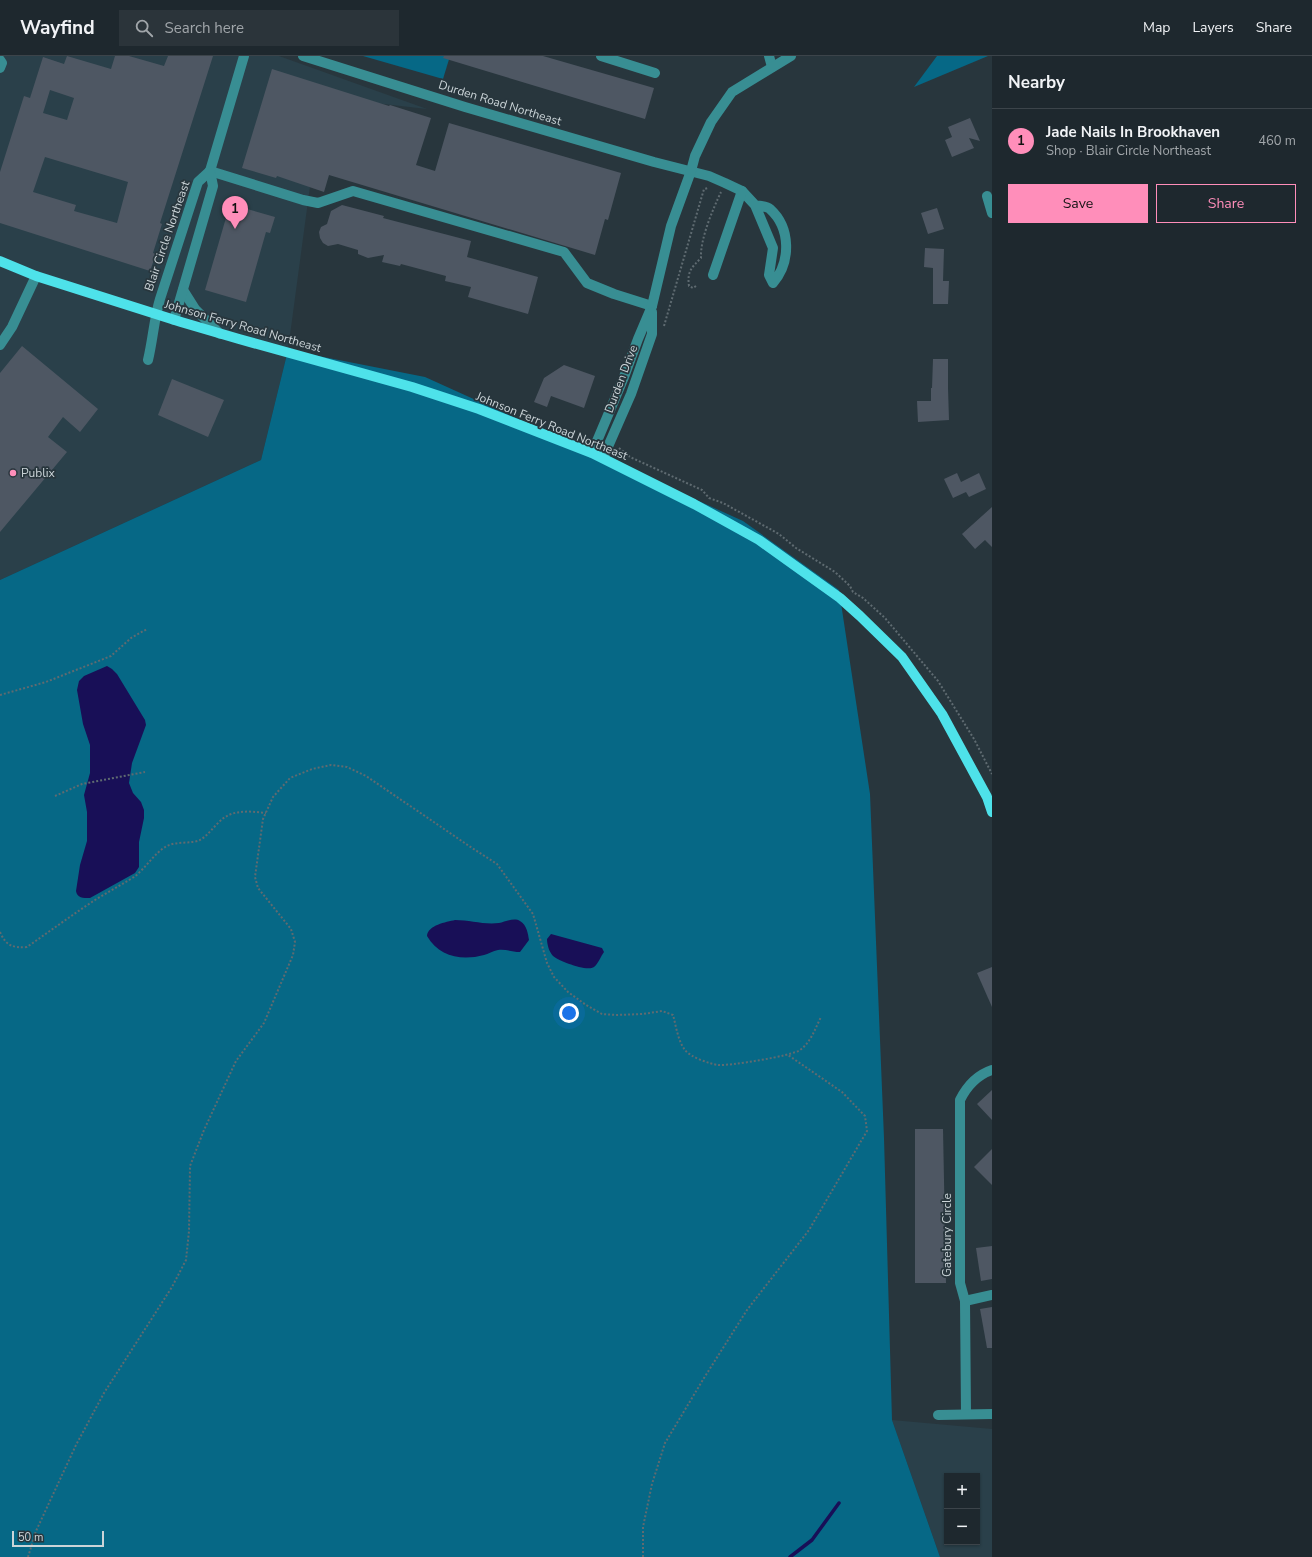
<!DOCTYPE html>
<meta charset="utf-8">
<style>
:root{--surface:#1e282e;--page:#2b343a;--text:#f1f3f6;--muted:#a1a6aa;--line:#3c444a;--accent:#ff8eba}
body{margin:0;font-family:"Nunito Sans",sans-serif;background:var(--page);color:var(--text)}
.controls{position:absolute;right:12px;bottom:12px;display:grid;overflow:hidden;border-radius:0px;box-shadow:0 1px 3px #0004}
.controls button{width:36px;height:36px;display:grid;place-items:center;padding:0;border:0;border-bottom:1px solid var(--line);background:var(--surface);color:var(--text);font:20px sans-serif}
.scale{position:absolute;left:12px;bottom:10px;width:92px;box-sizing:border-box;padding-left:4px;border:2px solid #cbd4d8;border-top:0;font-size:11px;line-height:14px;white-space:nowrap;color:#cbd4d8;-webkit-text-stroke:3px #28363d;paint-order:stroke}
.you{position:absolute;left:569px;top:957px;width:14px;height:14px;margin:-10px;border:3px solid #fff;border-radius:50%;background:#1a73e8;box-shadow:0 0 0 6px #1a73e833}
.badge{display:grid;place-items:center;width:26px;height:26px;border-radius:50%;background:var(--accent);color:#111;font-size:13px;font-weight:700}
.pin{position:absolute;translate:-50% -33px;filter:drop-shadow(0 1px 2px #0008)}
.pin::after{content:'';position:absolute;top:21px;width:14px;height:12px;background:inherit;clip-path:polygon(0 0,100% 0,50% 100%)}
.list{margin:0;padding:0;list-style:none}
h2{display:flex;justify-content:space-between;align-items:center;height:52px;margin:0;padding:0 16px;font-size:17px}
h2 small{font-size:13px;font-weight:400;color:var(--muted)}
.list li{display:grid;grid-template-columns:26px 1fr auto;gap:12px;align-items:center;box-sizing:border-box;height:64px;padding:0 16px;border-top:1px solid var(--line)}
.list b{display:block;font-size:15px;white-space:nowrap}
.list p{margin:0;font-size:13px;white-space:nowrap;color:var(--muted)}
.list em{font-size:13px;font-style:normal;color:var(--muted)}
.actions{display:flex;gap:8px;padding:12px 16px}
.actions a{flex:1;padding:9px 0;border:1px solid var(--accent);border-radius:0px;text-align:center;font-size:14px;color:var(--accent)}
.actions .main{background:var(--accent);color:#111}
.icon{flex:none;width:22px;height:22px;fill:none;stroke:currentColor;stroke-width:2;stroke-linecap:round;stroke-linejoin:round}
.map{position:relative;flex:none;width:992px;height:1501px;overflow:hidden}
header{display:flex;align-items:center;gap:24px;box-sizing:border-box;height:56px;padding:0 20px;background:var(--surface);border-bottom:1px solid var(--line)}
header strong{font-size:19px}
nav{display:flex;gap:22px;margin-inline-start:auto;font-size:14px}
.search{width:280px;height:36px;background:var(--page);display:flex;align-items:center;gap:10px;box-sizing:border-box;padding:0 14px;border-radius:0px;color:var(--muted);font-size:15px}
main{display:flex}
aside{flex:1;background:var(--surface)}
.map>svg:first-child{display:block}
.built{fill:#2a404a;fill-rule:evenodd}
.green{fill:#066886}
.water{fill:#180f57}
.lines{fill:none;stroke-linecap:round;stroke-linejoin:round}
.stream{stroke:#180f57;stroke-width:3.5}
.building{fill:#4e5763;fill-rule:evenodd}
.path{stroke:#5f6b71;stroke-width:2;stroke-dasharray:2 2;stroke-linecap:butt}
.minor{stroke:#388e93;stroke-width:10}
.major{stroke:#4ee2ea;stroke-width:10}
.poi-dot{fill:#ff8eba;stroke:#28363d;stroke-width:1.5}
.labels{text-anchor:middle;stroke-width:3.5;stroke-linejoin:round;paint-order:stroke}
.street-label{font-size:12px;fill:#cbd4d8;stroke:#28363d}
.poi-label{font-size:12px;fill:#cbd4d8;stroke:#28363d;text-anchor:start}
</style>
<header>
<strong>Wayfind</strong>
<div class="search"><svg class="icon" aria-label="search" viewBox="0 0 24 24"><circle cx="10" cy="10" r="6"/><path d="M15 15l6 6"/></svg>Search here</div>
<nav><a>Map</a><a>Layers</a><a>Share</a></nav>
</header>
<main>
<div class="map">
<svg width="992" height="1501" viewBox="0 0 992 1501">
<rect width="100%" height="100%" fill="#28363d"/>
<g class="built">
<path d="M 0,0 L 279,0 L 427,53 L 322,41 L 288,294 L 261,404 L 0,524 Z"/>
<path d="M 892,1364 L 992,1373 L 992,1501 L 940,1501 ZM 947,1420 L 977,1420 L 977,1486 L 947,1486 Z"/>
</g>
<g class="green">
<path d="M 363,0 L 450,0 L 443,23 Z"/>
<path d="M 937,0 L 988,0 L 914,31 Z"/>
<path d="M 288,294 L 425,321 L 743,465 L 839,534 L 870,738 L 884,1082 L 892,1364 L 940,1501 L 0,1501 L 0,524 L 261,404 Z"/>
</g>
<g class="water">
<path d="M 107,610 L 112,613 L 117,618 L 145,664 L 146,669 L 132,707 L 129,727 L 133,737 L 141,746 L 144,754 L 144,762 L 139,786 L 139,811 L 135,817 L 90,842 C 83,842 77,842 76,835 L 80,809 L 87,785 L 87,756 L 84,739 L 90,717 L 90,689 L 83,668 L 77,634 L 79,625 L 84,620 Z"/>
<path d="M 455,864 C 470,864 484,869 499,867 C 505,866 514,861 520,865 C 527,869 528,878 529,884 L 520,896 C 512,896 506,893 498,894 C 493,895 488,898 484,899 C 462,905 439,901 427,880 C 428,869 446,866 455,864 Z"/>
<path d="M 551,878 L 602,892 L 604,896 C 601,900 598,908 594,911 C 587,916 559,905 553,900 C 549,896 547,888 547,883 Z"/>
</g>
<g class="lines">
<path class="stream" d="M 790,1501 L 812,1484 L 839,1447"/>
</g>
<g class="building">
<path d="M 67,0 L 111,13 L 115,0 L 129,0 L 164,10 L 168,0 L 213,0 L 160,167 L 162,168 L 153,197 L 156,198 L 150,215 L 0,167 L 0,116 L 24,40 L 30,42 L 43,1 L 64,8 ZM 50,34 L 74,42 L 67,64 L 43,57 ZM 45,101 L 128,126 L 117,167 L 74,155 L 76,149 L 33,136 Z"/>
<path d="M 444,0 L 543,0 L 654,32 L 645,63 L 443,2 Z"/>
<path d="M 272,13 L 389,50 L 390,49 L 431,62 L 416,109 L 435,115 L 449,67 L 621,117 L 608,164 L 605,163 L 595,199 L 329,119 L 324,136 L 277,120 L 276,122 L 242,112 Z"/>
<path d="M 970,62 L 980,85 L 969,82 L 974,92 L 952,101 L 945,84 L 952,81 L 948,71 Z"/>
<path d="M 230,148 L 275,161 L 270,177 L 266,176 L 246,246 L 205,234 Z"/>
<path d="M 342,149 L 384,160 L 383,162 L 471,185 L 467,201 L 538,221 L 528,258 L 468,241 L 471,231 L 445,225 L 446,220 L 401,208 L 400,210 L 382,206 L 384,199 L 368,202 L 358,198 L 358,194 L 338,188 L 328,190 L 323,187 L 320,182 L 319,176 L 321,171 L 327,168 L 331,155 Z"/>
<path d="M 937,152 L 944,173 L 928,178 L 921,157 Z"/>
<path d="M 925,192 L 944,193 L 943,225 L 949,225 L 948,248 L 933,248 L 933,212 L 924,211 Z"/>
<path d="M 22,290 L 98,353 L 80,376 L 63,361 L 48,381 L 67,396 L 0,476 L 0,317 Z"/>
<path d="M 933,303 L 948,303 L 948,332 L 949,364 L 918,366 L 917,345 L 931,345 L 931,332 L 932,332 Z"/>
<path d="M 564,309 L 595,320 L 584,352 L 551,340 L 547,351 L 534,346 L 544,322 Z"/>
<path d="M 172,323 L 224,344 L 208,381 L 158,359 Z"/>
<path d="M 957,417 L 961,426 L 979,417 L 986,433 L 969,441 L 966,436 L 953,442 L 944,423 Z"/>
<path d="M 992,451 L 992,491 L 985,484 L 975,493 L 962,478 Z"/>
<path d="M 992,911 L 992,951 L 977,917 Z"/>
<path d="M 992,1034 L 992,1064 L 977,1048 Z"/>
<path d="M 915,1073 L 943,1073 L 946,1227 L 915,1227 Z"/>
<path d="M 992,1093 L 992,1129 L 974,1111 Z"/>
<path d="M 992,1190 L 992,1223 L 981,1225 L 976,1192 Z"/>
<path d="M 992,1251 L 992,1292 L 987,1292 L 980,1253 Z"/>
</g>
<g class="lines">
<g class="path">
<path d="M 696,230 L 693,232 L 689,230 C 687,216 691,212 701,202 C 700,183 713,153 721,136"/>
<path d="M 664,270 L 704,133 L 708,132"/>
<path d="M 619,392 L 630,401 L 702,434 L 709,442 L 723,447 L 779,478 L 796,492 L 835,516 L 850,530 L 853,536 L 863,542 L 885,562 L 938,625 L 974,683 L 992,718"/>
<path d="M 0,639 L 46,626 L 111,600 L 131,582 L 147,573"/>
<path d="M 55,740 L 82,728 L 145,716"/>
<path d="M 0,876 C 6,890 13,892 27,891 C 50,875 72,859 95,844 C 108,836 121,829 134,821 C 146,812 154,797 167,790 C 177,785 191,788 200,784 C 207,780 212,773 218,767 C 231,753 248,755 266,757"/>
<path d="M 28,1501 L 36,1475 L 76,1389 L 104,1337 L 172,1231 L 186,1204 L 189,1175 L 190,1110 L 204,1074 L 236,1005 L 264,967 L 293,899 L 295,886 L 291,873 L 258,832 L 255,821 L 263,763 L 273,741 L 290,722 L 312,713 L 331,709 L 347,711 L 366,720 L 469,790 L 497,808 L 533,858 L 547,907 L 554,921 L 568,936 L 586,949 L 602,958 L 616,959 L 643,958 L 662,955 L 673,959 C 676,970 678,985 685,994 C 690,1001 710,1008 718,1009 C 729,1010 792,1000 800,994 C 811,986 815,973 821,961"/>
<path d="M 643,1501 L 643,1471 L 652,1428 L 665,1387 L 704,1322 L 747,1254 L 809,1174 L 867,1075 L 865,1060 L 842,1036 L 788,999"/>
</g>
<g class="minor">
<path d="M 303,0 L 465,51 L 654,106 L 709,120 L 725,127 L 742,135 L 755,149 L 773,192 L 769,219 L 773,227 C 791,206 791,172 770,153 C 767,150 759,150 755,149"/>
<path d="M 601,0 L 655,17"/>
<path d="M 769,0 L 772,11"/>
<path d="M 0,4 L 2,7 L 0,12"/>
<path d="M 210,115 L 303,144 L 318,147 L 353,135 L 564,196 L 587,227 L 614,238 L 652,250"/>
<path d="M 987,140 L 992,157"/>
<path d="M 713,219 L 742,135"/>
<path d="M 183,234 L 195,253 L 220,278"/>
<path d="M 174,264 L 213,130 L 210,115 L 244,0"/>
<path d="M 0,289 L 12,271 L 36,220"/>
<path d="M 148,304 C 153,283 154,263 160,243 L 198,126 L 210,115"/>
<path d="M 592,397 L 624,321 L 638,283 L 652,250 L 671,170 L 691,115 L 695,100 L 711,66 L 732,36 L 791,0"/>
<path d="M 603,402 L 631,338 L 652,278 L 652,256"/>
<path d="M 965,1245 L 992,1239"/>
<path d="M 966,1358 L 965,1245 L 960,1227 L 960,1044 C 967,1030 977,1019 992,1014"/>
<path d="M 938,1359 L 992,1358"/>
</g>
<path class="major" d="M 0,205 L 36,220 L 181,266 L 239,283 L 412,331 L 479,353 L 592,397 L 694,448 L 759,484 L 840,542 L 860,560 L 902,601 L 942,658 L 987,741 L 992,756"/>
</g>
<circle class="poi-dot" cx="13" cy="417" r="4"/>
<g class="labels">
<g class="street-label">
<text transform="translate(500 47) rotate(17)" y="4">Durden Road Northeast</text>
<text transform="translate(167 180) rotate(-71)" y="4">Blair Circle Northeast</text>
<text transform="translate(243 270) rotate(16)" y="4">Johnson Ferry Road Northeast</text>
<text transform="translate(621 323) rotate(-69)" y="4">Durden Drive</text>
<text transform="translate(552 370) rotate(22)" y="4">Johnson Ferry Road Northeast</text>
<text transform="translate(947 1179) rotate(-90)" y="4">Gatebury Circle</text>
</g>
<g class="poi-label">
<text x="21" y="421">Publix</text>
</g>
</g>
</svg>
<div class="controls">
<button>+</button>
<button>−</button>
</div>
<div class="scale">50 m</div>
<div class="you"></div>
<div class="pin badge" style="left:235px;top:173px">1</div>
</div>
<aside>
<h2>Nearby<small></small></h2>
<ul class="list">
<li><span class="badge">1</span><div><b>Jade Nails In Brookhaven</b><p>Shop · Blair Circle Northeast</p></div><em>460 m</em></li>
</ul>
<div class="actions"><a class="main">Save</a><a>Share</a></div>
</aside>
</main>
